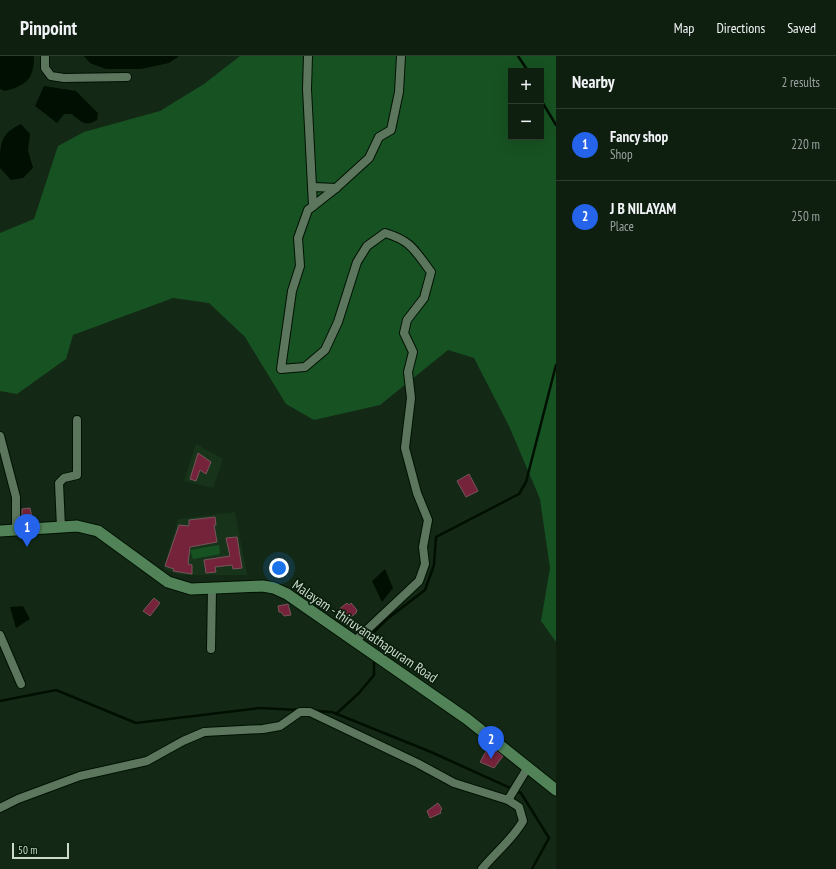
<!DOCTYPE html>
<meta charset="utf-8">
<style>
:root{--surface:#0e1f10;--page:#172719;--text:#f1f3f6;--muted:#9ba29f;--line:#2e3d30;--accent:#2563eb}
body{margin:0;font-family:"PT Sans Narrow",sans-serif;background:var(--page);color:var(--text)}
.controls{position:absolute;right:12px;top:12px;display:grid;overflow:hidden;border-radius:0px;box-shadow:0 4px 16px #0002}
.controls button{width:36px;height:36px;display:grid;place-items:center;padding:0;border:0;border-bottom:1px solid var(--line);background:var(--surface);color:var(--text);font:20px sans-serif}
.scale{position:absolute;left:12px;bottom:10px;width:57px;box-sizing:border-box;padding-left:4px;border:2px solid #ccdacd;border-top:0;font-size:11px;line-height:14px;white-space:nowrap;color:#ccdacd;-webkit-text-stroke:3px #091f0c;paint-order:stroke}
.you{position:absolute;left:279px;top:512px;width:14px;height:14px;margin:-10px;border:3px solid #fff;border-radius:50%;background:#1a73e8;box-shadow:0 0 0 6px #1a73e833}
.badge{display:grid;place-items:center;width:26px;height:26px;border-radius:50%;background:var(--accent);color:#fff;font-size:13px;font-weight:700}
.pin{position:absolute;translate:-50% -33px;filter:drop-shadow(0 1px 2px #0008)}
.pin::after{content:'';position:absolute;top:21px;width:14px;height:12px;background:inherit;clip-path:polygon(0 0,100% 0,50% 100%)}
.list{margin:0;padding:0;list-style:none}
h2{display:flex;justify-content:space-between;align-items:center;height:52px;margin:0;padding:0 16px;font-size:17px}
h2 small{font-size:13px;font-weight:400;color:var(--muted)}
.list li{display:grid;grid-template-columns:26px 1fr auto;gap:12px;align-items:center;box-sizing:border-box;height:72px;padding:0 16px;border-top:1px solid var(--line)}
.list b{display:block;font-size:15px;white-space:nowrap}
.list p{margin:0;font-size:13px;white-space:nowrap;color:var(--muted)}
.list em{font-size:13px;font-style:normal;color:var(--muted)}
.map{position:relative;flex:none;width:556px;height:813px;overflow:hidden}
header{display:flex;align-items:center;gap:24px;box-sizing:border-box;height:56px;padding:0 20px;background:var(--surface);border-bottom:1px solid var(--line)}
header strong{font-size:19px}
nav{display:flex;gap:22px;margin-inline-start:auto;font-size:14px}
main{display:flex}
aside{flex:1;background:var(--surface)}
.map>svg:first-child{display:block}
.built{fill:#17341b}
.green{fill:#175222;fill-rule:evenodd}
.water{fill:#000f01}
.lines{fill:none;stroke-linecap:round;stroke-linejoin:round}
.stream{stroke:#000f01;stroke-width:2.5}
.building{fill:#75233a;stroke:#78555b}
.minor-casing{stroke:#001102;stroke-width:10}
.secondary-casing{stroke:#001102;stroke-width:13}
.minor{stroke:#5c765e;stroke-width:8}
.secondary{stroke:#528358;stroke-width:11}
.labels{text-anchor:middle;stroke-width:3.5;stroke-linejoin:round;paint-order:stroke}
.street-label{font-size:14px;fill:#ccdacd;stroke:#091f0c}
</style>
<header>
<strong>Pinpoint</strong>
<nav><a>Map</a><a>Directions</a><a>Saved</a></nav>
</header>
<main>
<div class="map">
<svg width="556" height="813" viewBox="0 0 556 813">
<rect width="100%" height="100%" fill="#132915"/>
<g class="built">
<path d="M 196,388 L 223,403 L 213,432 L 184,425 Z"/>
<path d="M 235,456 L 247,519 L 180,519 L 164,513 L 178,463 Z"/>
</g>
<g class="green">
<path d="M 240,0 L 556,0 L 556,586 L 541,565 L 550,512 L 540,443 L 509,370 L 474,302 L 448,294 L 380,349 L 314,364 L 286,348 L 245,281 L 209,247 L 173,242 L 73,279 L 66,303 L 17,338 L 0,335 L 0,177 L 34,163 L 58,90 L 84,76 L 160,55 L 204,28 ZM 511,15 L 541,15 L 541,81 L 511,81 Z"/>
<path d="M 219,489 L 220,498 L 193,503 L 190,494 Z"/>
</g>
<g class="water">
<path d="M 0,0 L 34,0 C 34,23 27,29 5,35 L 0,33 Z"/>
<path d="M 84,0 L 179,0 L 169,7 L 141,13 L 106,13 L 90,7 Z"/>
<path d="M 44,30 L 76,35 L 98,57 L 97,64 C 86,71 81,66 72,58 L 64,58 L 57,67 L 35,50 Z"/>
<path d="M 21,68 L 30,78 L 28,94 L 33,112 L 23,122 L 11,124 L 0,112 C 0,87 0,78 21,68 Z"/>
<path d="M 385,513 L 393,532 L 382,546 L 372,525 Z"/>
<path d="M 23,550 L 30,563 L 16,572 L 10,551 Z"/>
</g>
<g class="lines">
<g class="stream">
<path d="M 518,0 L 528,15"/>
<path d="M 541,44 L 556,69"/>
<path d="M 374,586 L 374,576 L 387,563 L 425,534 L 434,509 L 436,481 L 519,438 L 526,426 L 556,309"/>
<path d="M 0,645 L 56,634 L 136,667 L 260,652 L 299,654"/>
<path d="M 316,655 L 332,656 L 431,696 L 521,737 L 549,782 L 532,813"/>
<path d="M 336,658 L 359,637 L 374,619 L 374,604"/>
</g>
</g>
<g class="building">
<path d="M 198,397 L 211,406 L 206,418 L 200,414 L 196,425 L 190,423 Z"/>
<path d="M 469,418 L 478,435 L 466,441 L 457,425 Z"/>
<path d="M 30,452 L 32,462 L 22,463 L 22,453 Z"/>
<path d="M 215,461 L 216,469 L 214,469 L 217,486 L 190,491 L 188,508 L 192,509 L 192,518 L 173,515 L 174,513 L 165,510 L 179,469 L 189,470 L 189,464 Z"/>
<path d="M 237,481 L 242,512 L 233,513 L 232,509 L 215,511 L 216,516 L 206,517 L 204,504 L 230,500 L 226,482 Z"/>
<path d="M 154,542 L 160,547 L 150,560 L 143,555 Z"/>
<path d="M 347,547 L 349,549 L 351,547 L 357,554 L 356,557 L 347,564 L 338,554 Z"/>
<path d="M 288,548 L 291,559 L 284,560 L 281,556 L 279,556 L 278,550 Z"/>
<path d="M 489,690 L 503,700 L 494,712 L 480,706 Z"/>
<path d="M 438,747 L 442,753 L 440,755 L 441,757 L 430,762 L 427,755 Z"/>
</g>
<g class="lines">
<g class="minor-casing">
<g id="minor">
<path d="M 45,0 L 45,12 L 51,20 L 64,22 L 127,21"/>
<path d="M 308,0 L 307,33 L 313,150"/>
<path d="M 313,131 L 336,132"/>
<path d="M 0,380 L 16,441 L 16,474"/>
<path d="M 61,471 L 59,427 L 64,422 L 77,419 L 77,364"/>
<path d="M 0,579 L 21,628"/>
<path d="M 354,586 L 419,525 L 425,508 L 423,491 L 428,464 L 417,437 L 405,392 L 411,342 L 408,316 L 413,296 L 404,277 L 407,264 L 424,242 L 431,216 C 415,195 412,185 385,177 L 367,190 L 357,206 L 338,266 L 325,294 L 305,311 L 281,313 L 292,235 L 300,210 L 298,182 L 308,154 L 336,132 L 369,102 L 379,81 L 391,74 L 399,36 L 401,0"/>
<path d="M 211,593 L 212,533"/>
<path d="M 0,752 L 18,743 L 80,720 L 147,705 L 183,685 L 204,676 L 263,673 L 280,670 L 300,656 L 310,656 L 417,707 L 454,727 L 508,744 L 528,711"/>
<path d="M 482,813 C 495,797 512,784 523,765 L 519,751 L 508,744"/>
</g>
</g>
<g class="secondary-casing">
<path id="secondary" d="M 0,475 L 77,470 L 98,475 L 168,526 L 191,533 L 263,530 L 274,532 L 287,538 L 467,663 L 556,734"/>
</g>
<use href="#minor" class="minor"/>
<use href="#secondary" class="secondary"/>
</g>
<g class="labels">
<g class="street-label">
<text transform="translate(365 575) rotate(34)" y="5">Malayam - thiruvanathapuram Road</text>
</g>
</g>
</svg>
<div class="controls">
<button>+</button>
<button>−</button>
</div>
<div class="scale">50 m</div>
<div class="you"></div>
<div class="pin badge" style="left:27px;top:491px">1</div>
<div class="pin badge" style="left:491px;top:703px">2</div>
</div>
<aside>
<h2>Nearby<small>2 results</small></h2>
<ul class="list">
<li><span class="badge">1</span><div><b>Fancy shop</b><p>Shop</p></div><em>220 m</em></li>
<li><span class="badge">2</span><div><b>J B NILAYAM</b><p>Place</p></div><em>250 m</em></li>
</ul>
</aside>
</main>
